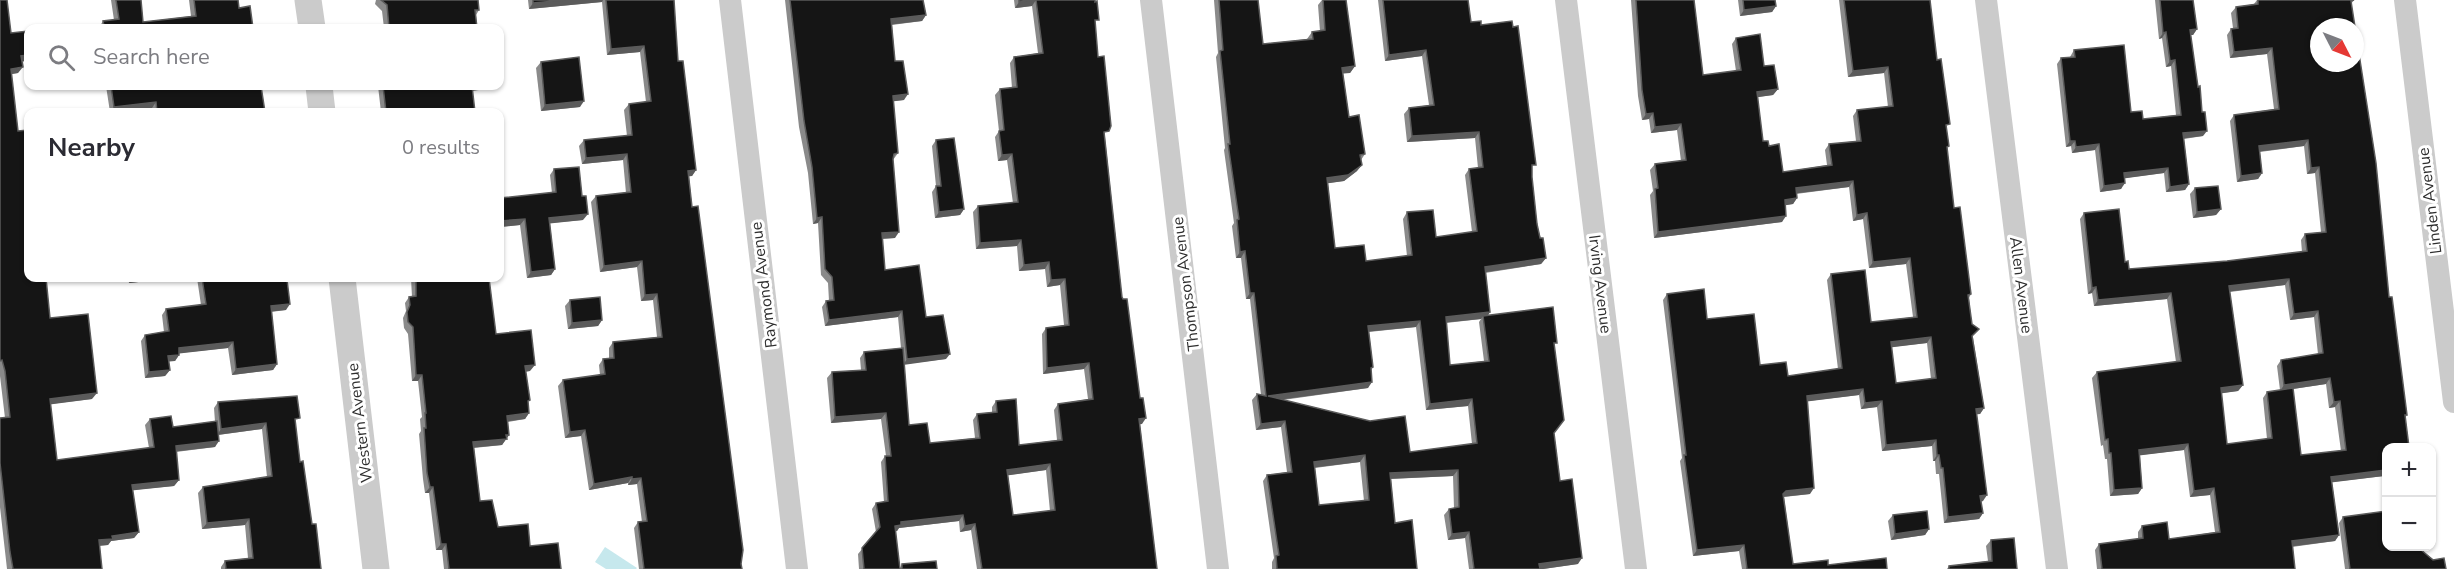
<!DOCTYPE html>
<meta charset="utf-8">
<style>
:root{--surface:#fff;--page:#f7f7f7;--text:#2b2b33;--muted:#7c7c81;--line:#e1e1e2}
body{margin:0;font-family:"Nunito Sans",sans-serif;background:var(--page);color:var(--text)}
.controls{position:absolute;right:18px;bottom:18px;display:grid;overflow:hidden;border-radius:12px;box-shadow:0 2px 4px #0004}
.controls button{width:54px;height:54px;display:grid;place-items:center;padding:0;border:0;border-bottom:2px solid var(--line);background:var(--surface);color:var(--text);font:30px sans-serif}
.compass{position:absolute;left:2310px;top:18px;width:54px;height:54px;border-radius:50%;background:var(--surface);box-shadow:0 2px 4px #0004;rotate:132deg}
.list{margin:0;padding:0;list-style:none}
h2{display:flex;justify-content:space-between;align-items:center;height:78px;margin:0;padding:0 24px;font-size:26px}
h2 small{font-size:20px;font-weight:400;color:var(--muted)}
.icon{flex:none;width:33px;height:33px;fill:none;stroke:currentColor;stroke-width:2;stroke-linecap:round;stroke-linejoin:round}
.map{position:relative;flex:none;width:2454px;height:569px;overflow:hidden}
.search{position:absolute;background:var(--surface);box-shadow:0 2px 4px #0004;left:24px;top:24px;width:480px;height:66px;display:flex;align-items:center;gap:15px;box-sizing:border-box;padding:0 21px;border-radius:12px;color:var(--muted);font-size:22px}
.panel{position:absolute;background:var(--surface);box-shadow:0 2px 4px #0004;left:24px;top:108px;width:480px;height:174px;border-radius:12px}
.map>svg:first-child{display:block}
.water{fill:#c6e8ed}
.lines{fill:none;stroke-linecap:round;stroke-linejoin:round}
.minor{stroke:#cbcbcb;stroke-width:22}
.tertiary{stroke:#cbcbcb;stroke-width:27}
.wall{fill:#8a8a8a;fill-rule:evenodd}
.shaded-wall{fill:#5b5b5b}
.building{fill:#151515;stroke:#5b5b5b;stroke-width:1.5;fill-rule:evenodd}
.labels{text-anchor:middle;stroke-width:6;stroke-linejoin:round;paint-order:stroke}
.street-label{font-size:16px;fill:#2e2e2e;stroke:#fff}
</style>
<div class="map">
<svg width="2454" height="569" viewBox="0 0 2454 569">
<rect width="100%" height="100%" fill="#fff"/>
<path class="water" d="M 605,547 L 637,568 L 636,569 L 606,569 L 595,562 Z"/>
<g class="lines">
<g class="minor">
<path d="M 730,0 L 797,569"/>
<path d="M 1151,0 L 1218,569"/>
<path d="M 1566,0 L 1636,569"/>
<path d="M 1986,0 L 2057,569"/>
<path d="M 2405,0 L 2454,402"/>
</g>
<g class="tertiary">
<path d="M 308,0 L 312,28"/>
<path d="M 319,86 L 322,112"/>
<path d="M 342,278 L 376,569"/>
</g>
</g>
<g class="wall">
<path d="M 0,0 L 11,33 L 22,61 L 18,73 L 11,74 L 18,131 L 50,318 L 92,399 L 50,404 L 57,460 L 149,448 L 145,425 L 150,419 L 173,427 L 215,422 L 214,408 L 218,402 L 295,424 L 300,462 L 321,569 L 221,569 L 221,567 L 225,561 L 248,558 L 245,525 L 202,529 L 198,493 L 203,487 L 267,477 L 262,429 L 218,435 L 215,447 L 176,452 L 179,480 L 174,486 L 132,490 L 139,532 L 134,538 L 111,541 L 108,545 L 99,546 L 102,569 L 7,569 L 0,507 L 0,418 L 5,418 L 0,376 Z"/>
<path d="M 111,0 L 141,0 L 143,22 L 191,16 L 189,0 L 238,0 L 239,8 L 253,28 L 100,26 L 103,21 L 114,20 Z"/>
<path d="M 376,0 L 478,0 L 479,10 L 476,15 L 477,28 L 384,28 L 382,11 L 375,4 Z"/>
<path d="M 528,0 L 674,0 L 678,61 L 696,170 L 692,176 L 689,176 L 692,207 L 742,569 L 639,569 L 634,528 L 638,522 L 642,522 L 637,484 L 628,485 L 628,483 L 589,490 L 581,436 L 565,438 L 558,386 L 563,380 L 600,375 L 599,365 L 603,359 L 609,358 L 609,348 L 613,342 L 657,337 L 653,300 L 641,301 L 637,267 L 600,272 L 591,202 L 596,196 L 626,193 L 623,160 L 582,164 L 579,146 L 584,140 L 627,136 L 624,110 L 629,104 L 646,102 L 640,52 L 607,55 L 602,2 L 529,9 Z"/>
<path d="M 785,0 L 923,0 L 926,15 L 922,21 L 892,25 L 895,61 L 904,100 L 893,101 L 898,153 L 893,160 L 895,238 L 882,239 L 885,270 L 926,317 L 946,359 L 904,364 L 909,425 L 930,443 L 975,438 L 973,420 L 977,414 L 992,412 L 992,407 L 996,401 L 1019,445 L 1057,440 L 1054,410 L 1058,404 L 1088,399 L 1084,369 L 1043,374 L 1042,334 L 1046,328 L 1064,325 L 1060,285 L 1047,287 L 1045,269 L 1019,271 L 1017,246 L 976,249 L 973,212 L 978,206 L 1013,203 L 1007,160 L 998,161 L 995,137 L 999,131 L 995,95 L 1000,89 L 1012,88 L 1010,63 L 1014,57 L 1038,53 L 1032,6 L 1015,8 L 1014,0 L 1095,0 L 1095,26 L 1105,137 L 1122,297 L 1142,424 L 1140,424 L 1157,569 L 977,569 L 971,530 L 960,532 L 959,521 L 899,528 L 897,531 L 895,531 L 900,568 L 902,564 L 937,569 L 859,569 L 858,554 L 876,532 L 872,509 L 876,503 L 884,502 L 881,462 L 885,456 L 886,456 L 881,419 L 831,423 L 827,378 L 832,372 L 861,370 L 860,358 L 864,352 L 901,348 L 898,317 L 825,326 L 822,307 L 826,301 L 829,301 L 828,283 L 821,275 L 818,223 L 813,224 L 808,173 L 799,127 ZM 1046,470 L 1050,511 L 1013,515 L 1008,475 Z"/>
<path d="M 1214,0 L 1258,0 L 1263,44 L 1307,39 L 1312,32 L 1320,31 L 1318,5 L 1322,0 L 1346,0 L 1355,66 L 1350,73 L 1343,73 L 1349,117 L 1365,154 L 1361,160 L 1357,171 L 1344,181 L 1328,183 L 1335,248 L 1366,261 L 1407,256 L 1403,219 L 1407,212 L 1436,237 L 1472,232 L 1465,175 L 1469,169 L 1478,168 L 1475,138 L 1407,142 L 1404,114 L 1409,108 L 1429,105 L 1422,56 L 1385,61 L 1378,0 L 1468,0 L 1471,22 L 1481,25 L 1532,170 L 1532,177 L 1537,224 L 1546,258 L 1541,264 L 1485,273 L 1488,315 L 1554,346 L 1554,433 L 1560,481 L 1578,564 L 1543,569 L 1469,569 L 1465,538 L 1448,540 L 1444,515 L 1449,509 L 1454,508 L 1453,476 L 1391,479 L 1395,523 L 1417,569 L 1272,569 L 1272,562 L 1274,558 L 1263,481 L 1267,475 L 1287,472 L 1281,427 L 1256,430 L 1252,400 L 1257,394 L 1261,395 L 1250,299 L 1246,299 L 1241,258 L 1236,258 L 1232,226 L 1234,223 L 1224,150 L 1225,148 L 1216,57 L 1218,53 ZM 1481,319 L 1479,322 L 1484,361 L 1450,365 L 1446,323 ZM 1416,327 L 1426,410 L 1468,406 L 1472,444 L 1410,452 L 1283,400 L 1368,388 L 1371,370 L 1373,367 L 1369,332 ZM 1360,462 L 1364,501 L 1319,505 L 1315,468 Z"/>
<path d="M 1631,0 L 1694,0 L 1703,75 L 1736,71 L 1732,44 L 1736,38 L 1764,66 L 1778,89 L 1773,95 L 1757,97 L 1763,141 L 1769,146 L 1783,172 L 1827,165 L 1825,150 L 1829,144 L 1856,141 L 1853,116 L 1857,110 L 1888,107 L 1884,73 L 1848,77 L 1839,0 L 1930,0 L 1937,60 L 1947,129 L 1947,149 L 1954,208 L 1971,294 L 1969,298 L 1973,337 L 1984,408 L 1980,414 L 1976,414 L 1983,501 L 1981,502 L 1983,513 L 1979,519 L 1944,523 L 1939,474 L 1936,474 L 1935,461 L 1933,461 L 1932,446 L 1882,451 L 1877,407 L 1861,409 L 1859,395 L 1808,401 L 1810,494 L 1784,497 L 1793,564 L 1828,565 L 1887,569 L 1742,569 L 1739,551 L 1693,556 L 1680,461 L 1682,458 L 1663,300 L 1667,294 L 1707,319 L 1760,365 L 1788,376 L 1838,369 L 1827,280 L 1831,274 L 1871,322 L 1913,317 L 1906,264 L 1869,268 L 1863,219 L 1853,221 L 1849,187 L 1796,194 L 1797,198 L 1793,204 L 1785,205 L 1782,222 L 1654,238 L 1650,195 L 1653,191 L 1650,170 L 1655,164 L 1681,161 L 1677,130 L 1651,133 L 1649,119 L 1642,120 L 1638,96 ZM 1927,343 L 1931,379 L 1896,383 L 1891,347 Z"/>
<path d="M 1738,0 L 1775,0 L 1776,6 L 1772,12 L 1740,16 Z"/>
<path d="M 2155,0 L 2193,0 L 2197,29 L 2193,35 L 2191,35 L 2203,136 L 2184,139 L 2189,184 L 2185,190 L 2166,192 L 2164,173 L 2125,178 L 2121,189 L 2100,192 L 2095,150 L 2072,153 L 2071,146 L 2066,147 L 2057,64 L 2061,58 L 2070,57 L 2074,50 L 2131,112 L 2143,119 L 2176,115 L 2171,66 L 2166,67 L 2162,38 L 2159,39 Z"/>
<path d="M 2257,0 L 2354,0 L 2351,4 L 2389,297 L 2407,415 L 2386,447 L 2386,500 L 2384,476 L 2332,482 L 2339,535 L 2335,541 L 2292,547 L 2295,569 L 2097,569 L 2095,550 L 2099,544 L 2138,539 L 2138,532 L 2142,526 L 2169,539 L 2215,532 L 2210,495 L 2190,497 L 2184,450 L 2140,455 L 2142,488 L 2138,494 L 2110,496 L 2107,459 L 2105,459 L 2103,445 L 2101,446 L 2092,378 L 2097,372 L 2176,362 L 2167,299 L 2094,306 L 2092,293 L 2088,294 L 2080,219 L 2084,213 L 2125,262 L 2129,269 L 2227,261 L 2302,252 L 2301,240 L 2305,234 L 2321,232 L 2315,173 L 2307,174 L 2304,146 L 2260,152 L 2262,173 L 2258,179 L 2237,182 L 2230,121 L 2234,115 L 2274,109 L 2267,54 L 2230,58 L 2227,35 L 2231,29 L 2233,28 L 2231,13 L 2236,7 L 2254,4 ZM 2285,285 L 2290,320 L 2314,317 L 2318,354 L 2281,360 L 2277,366 L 2280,390 L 2267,392 L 2263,398 L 2267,439 L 2227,444 L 2221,393 L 2238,391 L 2243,385 L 2230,292 ZM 2326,384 L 2329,408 L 2335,407 L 2341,451 L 2301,455 L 2293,389 Z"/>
<path d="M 541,62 L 580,107 L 541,111 L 536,68 Z"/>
<path d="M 106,86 L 261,86 L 265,112 L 152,112 L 152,108 L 110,112 Z"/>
<path d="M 378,86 L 489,86 L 486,89 L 472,91 L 475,112 L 381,112 Z"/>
<path d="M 936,140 L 964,209 L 960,215 L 935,218 L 932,192 L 936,186 L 932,146 Z"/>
<path d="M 554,169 L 583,220 L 550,223 L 555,269 L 551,275 L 527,278 L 520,225 L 500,227 L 500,198 L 552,193 L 550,175 Z"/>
<path d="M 2195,188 L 2221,209 L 2216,215 L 2193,218 L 2190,194 Z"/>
<path d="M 128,278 L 176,278 L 129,283 Z"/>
<path d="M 197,278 L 283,278 L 286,310 L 271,312 L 277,364 L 273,370 L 232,375 L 228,348 L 179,353 L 179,355 L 175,361 L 169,361 L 170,370 L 165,376 L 145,378 L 141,341 L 145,335 L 164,332 L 162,315 L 166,309 L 201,305 Z"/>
<path d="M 411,278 L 489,278 L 496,334 L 530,371 L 525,372 L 529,413 L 525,419 L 508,422 L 509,435 L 502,445 L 474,448 L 480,501 L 498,527 L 530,546 L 561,569 L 444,569 L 442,550 L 436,550 L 429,493 L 425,493 L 423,479 L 419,434 L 421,431 L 420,419 L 422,417 L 418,381 L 412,381 L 408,334 L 404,328 L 403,318 L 406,311 L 405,303 L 409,297 L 412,297 Z"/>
<path d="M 570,300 L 602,320 L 598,326 L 568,329 L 565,306 Z"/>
<path d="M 1893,515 L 1929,529 L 1925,535 L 1891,540 L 1888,521 Z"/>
<path d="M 2343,517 L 2420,549 L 2446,569 L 2345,569 L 2339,523 Z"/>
<path d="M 1991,540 L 2017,569 L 1947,569 L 1949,566 L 1988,561 L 1986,546 Z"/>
</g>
<g class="shaded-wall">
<path d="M 566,0 L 603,0 L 602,2 L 529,9 L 533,3 Z"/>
<path d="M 1036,0 L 1032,6 L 1015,8 L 1019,2 Z"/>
<path d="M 1776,6 L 1772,12 L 1740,16 L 1744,10 Z"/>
<path d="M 926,15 L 922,21 L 887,25 L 891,19 Z"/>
<path d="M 2197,29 L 2193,35 L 2186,35 L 2190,30 Z"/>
<path d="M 2166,32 L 2162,38 L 2159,39 L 2163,33 Z"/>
<path d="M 644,46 L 640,52 L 607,55 L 611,49 Z"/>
<path d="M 2272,48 L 2267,54 L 2230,58 L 2234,52 Z"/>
<path d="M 1426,50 L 1422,56 L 1385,61 L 1389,55 Z"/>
<path d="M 28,55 L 28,61 L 17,62 L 21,56 Z"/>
<path d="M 2175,60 L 2171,66 L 2166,67 L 2170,61 Z"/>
<path d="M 1355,66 L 1350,73 L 1338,74 L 1342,68 Z"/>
<path d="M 23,67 L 18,73 L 6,75 L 11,69 Z"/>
<path d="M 1888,67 L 1884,73 L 1848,77 L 1853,71 Z"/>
<path d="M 471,86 L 489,86 L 486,89 L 468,91 Z"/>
<path d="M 1778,89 L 1773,95 L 1752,98 L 1757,92 Z"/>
<path d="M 908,94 L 904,100 L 888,102 L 893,96 Z"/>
<path d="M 584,101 L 580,107 L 541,111 L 545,105 Z"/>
<path d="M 156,102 L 152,108 L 110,112 L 114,107 Z"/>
<path d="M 1653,113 L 1649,119 L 1642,120 L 1646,114 Z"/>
<path d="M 1681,124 L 1677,130 L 1651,133 L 1655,127 Z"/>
<path d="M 2207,131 L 2203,136 L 2179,139 L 2183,133 Z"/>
<path d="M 1479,132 L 1475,138 L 1407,142 L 1412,136 Z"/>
<path d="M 2308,140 L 2304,146 L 2255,152 L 2259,146 Z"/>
<path d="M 2070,141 L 2075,141 L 2071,146 L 2066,147 Z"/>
<path d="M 2099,144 L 2095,150 L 2072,153 L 2076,147 Z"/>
<path d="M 627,154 L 623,160 L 582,164 L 586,158 Z"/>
<path d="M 1012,154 L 1007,160 L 998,161 L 1002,155 Z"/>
<path d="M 1362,165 L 1357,171 L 1344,181 L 1323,184 L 1327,178 Z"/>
<path d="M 2319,167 L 2315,173 L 2307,174 L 2311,168 Z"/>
<path d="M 2168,168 L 2164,173 L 2120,179 L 2124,173 Z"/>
<path d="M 696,170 L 692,176 L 684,177 L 688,171 Z"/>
<path d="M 2262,173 L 2258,179 L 2237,182 L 2241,176 Z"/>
<path d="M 1853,181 L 1849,187 L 1791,194 L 1796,188 Z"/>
<path d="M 2125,183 L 2121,189 L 2100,192 L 2104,186 Z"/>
<path d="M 2189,184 L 2185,190 L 2166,192 L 2170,187 Z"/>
<path d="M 1797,198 L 1793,204 L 1781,206 L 1785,200 Z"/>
<path d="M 964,209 L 960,215 L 935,218 L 939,212 Z"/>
<path d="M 2221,209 L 2216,215 L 2193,218 L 2197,212 Z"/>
<path d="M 1867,213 L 1863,219 L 1853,221 L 1857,215 Z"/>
<path d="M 588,214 L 583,220 L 545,224 L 549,218 Z"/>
<path d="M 1786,216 L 1782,222 L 1654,238 L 1658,232 Z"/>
<path d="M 822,217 L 818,223 L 813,224 L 817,218 Z"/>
<path d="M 525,219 L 520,225 L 500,227 L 500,221 Z"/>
<path d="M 899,232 L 895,238 L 877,239 L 882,233 Z"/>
<path d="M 1021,240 L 1017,246 L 976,249 L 980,243 Z"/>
<path d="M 1245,251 L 1241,258 L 1236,258 L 1240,252 Z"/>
<path d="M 1546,258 L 1541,264 L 1480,273 L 1485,267 Z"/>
<path d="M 1910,258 L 1906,264 L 1869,268 L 1873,262 Z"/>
<path d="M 642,261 L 637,267 L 600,272 L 604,266 Z"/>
<path d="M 1049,262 L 1045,269 L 1019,271 L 1024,265 Z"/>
<path d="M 555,269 L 551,275 L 527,278 L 531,272 Z"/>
<path d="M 133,278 L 176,278 L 129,283 Z"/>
<path d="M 1065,279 L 1060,285 L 1047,287 L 1051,280 Z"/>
<path d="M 2289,279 L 2285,285 L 2225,292 L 2229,286 Z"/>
<path d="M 2096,287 L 2092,293 L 2088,294 L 2092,288 Z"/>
<path d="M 1250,293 L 1254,293 L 1250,299 L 1246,299 Z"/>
<path d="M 2171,293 L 2167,299 L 2094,306 L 2098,300 Z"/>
<path d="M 657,294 L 653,300 L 641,301 L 645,295 Z"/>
<path d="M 290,304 L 286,310 L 266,312 L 271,306 Z"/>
<path d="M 902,311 L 898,317 L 825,326 L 829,320 Z"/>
<path d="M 2318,311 L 2314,317 L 2290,320 L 2294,314 Z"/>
<path d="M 1490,312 L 1486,319 L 1483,316 L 1481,319 L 1441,323 L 1446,317 Z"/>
<path d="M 602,320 L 598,326 L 568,329 L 572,323 Z"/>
<path d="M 1420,321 L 1416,327 L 1364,332 L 1368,326 Z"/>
<path d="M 1931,337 L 1927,343 L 1886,348 L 1891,342 Z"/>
<path d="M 233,342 L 228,348 L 175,354 L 179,348 Z"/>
<path d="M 950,354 L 946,359 L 903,365 L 907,359 Z"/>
<path d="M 179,355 L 175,361 L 164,362 L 168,356 Z"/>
<path d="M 1089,363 L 1084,369 L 1043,374 L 1047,368 Z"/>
<path d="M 277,364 L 273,370 L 232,375 L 236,369 Z"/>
<path d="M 535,365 L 530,371 L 520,372 L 525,366 Z"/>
<path d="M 170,370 L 165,376 L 145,378 L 149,372 Z"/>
<path d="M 416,375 L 422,375 L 418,381 L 412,381 Z"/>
<path d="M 2330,378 L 2326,384 L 2280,391 L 2284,385 Z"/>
<path d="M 1372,382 L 1368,388 L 1263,402 L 1268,396 Z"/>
<path d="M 2243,385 L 2238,391 L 2217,394 L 2221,388 Z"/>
<path d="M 1863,389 L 1859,395 L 1803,402 L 1807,396 Z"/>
<path d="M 97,393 L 92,399 L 46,405 L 50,399 Z"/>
<path d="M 1472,399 L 1468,406 L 1426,410 L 1430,404 Z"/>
<path d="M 1882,401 L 1877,407 L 1861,409 L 1865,403 Z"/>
<path d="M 2340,401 L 2335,407 L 2329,408 L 2334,402 Z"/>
<path d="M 1984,408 L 1980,414 L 1971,415 L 1976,409 Z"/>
<path d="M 529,413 L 525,419 L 503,422 L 507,416 Z"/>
<path d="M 886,413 L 881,419 L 831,423 L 835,417 Z"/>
<path d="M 1146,418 L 1142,424 L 1135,425 L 1139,419 Z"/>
<path d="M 1285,421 L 1281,427 L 1256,430 L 1261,424 Z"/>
<path d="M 266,423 L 262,429 L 217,435 L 221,429 Z"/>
<path d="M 585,430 L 581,436 L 565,438 L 570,432 Z"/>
<path d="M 506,435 L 509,435 L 502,445 L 469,448 L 473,442 Z"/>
<path d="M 1936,440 L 1932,446 L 1882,451 L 1886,445 Z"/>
<path d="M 219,441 L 215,447 L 171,452 L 176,446 Z"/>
<path d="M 2188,444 L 2184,450 L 2135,456 L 2139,450 Z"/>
<path d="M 1365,455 L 1360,462 L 1310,468 L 1314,462 Z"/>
<path d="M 1937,455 L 1939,455 L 1935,461 L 1933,461 Z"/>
<path d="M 1050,464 L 1046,470 L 1003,476 L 1007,470 Z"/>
<path d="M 1458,470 L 1453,476 L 1386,479 L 1390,473 Z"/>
<path d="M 2386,470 L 2386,471 L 2384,476 L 2327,483 L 2331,477 Z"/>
<path d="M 632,477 L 628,483 L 589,490 L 594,484 Z"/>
<path d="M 641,478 L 637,484 L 628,485 L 632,479 Z"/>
<path d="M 179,480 L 174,486 L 127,491 L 132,485 Z"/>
<path d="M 430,487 L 433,487 L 429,493 L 425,493 Z"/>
<path d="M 1814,488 L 1810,494 L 1781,497 L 1779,500 L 1786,491 Z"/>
<path d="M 2142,488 L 2138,494 L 2110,496 L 2114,490 Z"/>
<path d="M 2214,488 L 2210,495 L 2190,497 L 2194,491 Z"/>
<path d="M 1987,495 L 1983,501 L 1976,502 L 1980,496 Z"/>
<path d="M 1983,513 L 1979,519 L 1944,523 L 1948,517 Z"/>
<path d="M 963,515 L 959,521 L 899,528 L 897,531 L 890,532 L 895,526 L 901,522 Z"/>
<path d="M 249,519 L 245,525 L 202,529 L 207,523 Z"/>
<path d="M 975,524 L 971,530 L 960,532 L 965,526 Z"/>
<path d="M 1929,529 L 1925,535 L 1891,540 L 1895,534 Z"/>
<path d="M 139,532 L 134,538 L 111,541 L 108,545 L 94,546 L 99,540 L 112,536 Z"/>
<path d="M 1469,532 L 1465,538 L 1448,540 L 1452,534 Z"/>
<path d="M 2339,535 L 2335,541 L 2287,547 L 2292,541 Z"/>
<path d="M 441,544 L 446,544 L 442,550 L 436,550 Z"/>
<path d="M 1744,545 L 1739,551 L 1693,556 L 1697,550 Z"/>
<path d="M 1582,558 L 1578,564 L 1543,569 L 1535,569 L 1539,564 Z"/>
</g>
<g class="building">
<path d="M 0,0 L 7,0 L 11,33 L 28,31 L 28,55 L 21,56 L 23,67 L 11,69 L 18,131 L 28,130 L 28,278 L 46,278 L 50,318 L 88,314 L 97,393 L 50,399 L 57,460 L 154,447 L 150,419 L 171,416 L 173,427 L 217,421 L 219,441 L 176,446 L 179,480 L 132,485 L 139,532 L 112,536 L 113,539 L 99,540 L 102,569 L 13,569 L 10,552 L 0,463 L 0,418 L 10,417 L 5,371 L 2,360 L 0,361 Z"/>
<path d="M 116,0 L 141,0 L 143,22 L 196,16 L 194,0 L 238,0 L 239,8 L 250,6 L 253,28 L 81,28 L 104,26 L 103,21 L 119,19 Z"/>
<path d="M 381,0 L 478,0 L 479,10 L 475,10 L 477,28 L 389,28 L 387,5 Z"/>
<path d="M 533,0 L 566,0 L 533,3 Z"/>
<path d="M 606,0 L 674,0 L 678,61 L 683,61 L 696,170 L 688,171 L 692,207 L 698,206 L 743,550 L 741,564 L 742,569 L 644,569 L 638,522 L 647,521 L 641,478 L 632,479 L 632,477 L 594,484 L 585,430 L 570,432 L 563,380 L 605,374 L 603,359 L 614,358 L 613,342 L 662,337 L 657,294 L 645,295 L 642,261 L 604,266 L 596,196 L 631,192 L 627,154 L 586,158 L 584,140 L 632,135 L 629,104 L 651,101 L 644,46 L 611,49 Z"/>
<path d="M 790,0 L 923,0 L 926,15 L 891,19 L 895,61 L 903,61 L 908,94 L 893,96 L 898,153 L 894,154 L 893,159 L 899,232 L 882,233 L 885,270 L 919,265 L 926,317 L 943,315 L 950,354 L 907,359 L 902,311 L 829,320 L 826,301 L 834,300 L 832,277 L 825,269 L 822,217 L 817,218 L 812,167 L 804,121 Z"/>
<path d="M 1019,0 L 1095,0 L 1095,2 L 1097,1 L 1099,20 L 1095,20 L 1098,57 L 1104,56 L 1111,126 L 1109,131 L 1104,132 L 1122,297 L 1123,299 L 1127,299 L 1140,398 L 1143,398 L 1146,418 L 1139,419 L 1157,569 L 982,569 L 975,524 L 965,526 L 963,515 L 901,522 L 901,525 L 895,526 L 900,569 L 864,569 L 862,548 L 880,527 L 876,503 L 888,501 L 885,456 L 891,456 L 886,413 L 835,417 L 832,372 L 866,370 L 864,352 L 903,348 L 909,425 L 927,423 L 930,443 L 980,438 L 977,414 L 997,412 L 996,401 L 1016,399 L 1019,445 L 1062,440 L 1058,404 L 1093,399 L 1089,363 L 1047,368 L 1046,328 L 1069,325 L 1065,279 L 1051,280 L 1049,262 L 1024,265 L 1021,240 L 980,243 L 978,206 L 1018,202 L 1012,154 L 1002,155 L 999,131 L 1004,130 L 1000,89 L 1017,87 L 1014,57 L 1043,53 L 1036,0 L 1019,2 ZM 1050,464 L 1055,510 L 1013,515 L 1007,470 Z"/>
<path d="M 1219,0 L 1258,0 L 1263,44 L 1313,39 L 1312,32 L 1325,30 L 1323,0 L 1346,0 L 1355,66 L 1342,68 L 1349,117 L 1359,115 L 1365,154 L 1360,155 L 1362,165 L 1348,175 L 1327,178 L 1335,248 L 1364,245 L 1366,261 L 1412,255 L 1407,212 L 1433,210 L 1436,237 L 1477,231 L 1469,169 L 1483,167 L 1479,132 L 1412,136 L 1409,108 L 1434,105 L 1426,50 L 1389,55 L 1383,0 L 1468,0 L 1471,22 L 1481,21 L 1481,25 L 1512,21 L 1513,27 L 1518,26 L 1536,165 L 1532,165 L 1532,177 L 1537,224 L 1540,238 L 1543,238 L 1546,258 L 1485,267 L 1490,312 L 1446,317 L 1450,365 L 1489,361 L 1483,316 L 1553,307 L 1557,343 L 1554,343 L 1564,420 L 1554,433 L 1560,481 L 1572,479 L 1582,558 L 1539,564 L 1540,569 L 1474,569 L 1469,532 L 1452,534 L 1449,509 L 1459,507 L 1458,470 L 1390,473 L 1395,523 L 1412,520 L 1417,569 L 1277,569 L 1276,556 L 1279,555 L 1267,475 L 1292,472 L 1285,421 L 1261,424 L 1257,394 L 1266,396 L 1254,293 L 1250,293 L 1245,251 L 1240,252 L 1237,220 L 1239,219 L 1228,144 L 1230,144 L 1220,51 L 1223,50 ZM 1420,321 L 1430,404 L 1472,399 L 1477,443 L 1410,452 L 1405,416 L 1370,421 L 1268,396 L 1372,382 L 1371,368 L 1373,367 L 1368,326 ZM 1365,455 L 1369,500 L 1319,505 L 1314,462 Z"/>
<path d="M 1636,0 L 1694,0 L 1703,75 L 1741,70 L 1736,38 L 1760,34 L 1764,66 L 1774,65 L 1778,89 L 1757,92 L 1763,141 L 1768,141 L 1769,146 L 1779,144 L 1783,172 L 1832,165 L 1829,144 L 1861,141 L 1857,110 L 1893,106 L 1888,67 L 1853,71 L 1844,0 L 1930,0 L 1937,60 L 1941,59 L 1950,124 L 1946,125 L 1949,146 L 1947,147 L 1954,208 L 1960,207 L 1971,294 L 1968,295 L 1972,324 L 1979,329 L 1972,336 L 1984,408 L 1976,409 L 1987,495 L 1980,496 L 1983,513 L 1948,517 L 1943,468 L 1941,468 L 1939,455 L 1937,455 L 1936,440 L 1886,445 L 1882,401 L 1865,403 L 1863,389 L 1807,396 L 1814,488 L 1786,491 L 1783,494 L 1793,564 L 1828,560 L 1828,565 L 1886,558 L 1887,569 L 1747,569 L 1744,545 L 1697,550 L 1684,455 L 1686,455 L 1667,294 L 1704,289 L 1707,319 L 1754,314 L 1760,365 L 1786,362 L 1788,376 L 1842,368 L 1831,274 L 1865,270 L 1871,322 L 1917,317 L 1910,258 L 1873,262 L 1867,213 L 1857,215 L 1853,181 L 1796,188 L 1797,198 L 1785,200 L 1786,216 L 1658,232 L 1655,189 L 1658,188 L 1655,164 L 1686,160 L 1681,124 L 1655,127 L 1653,113 L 1646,114 L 1642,90 ZM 1931,337 L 1936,378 L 1896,383 L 1891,342 Z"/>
<path d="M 1743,0 L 1775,0 L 1776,6 L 1744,10 Z"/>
<path d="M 2160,0 L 2193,0 L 2197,29 L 2190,30 L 2198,87 L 2200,86 L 2202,112 L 2205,112 L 2207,131 L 2183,133 L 2189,184 L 2170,187 L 2168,168 L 2124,173 L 2125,183 L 2104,186 L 2099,144 L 2076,147 L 2075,141 L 2070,141 L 2061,58 L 2075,57 L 2074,50 L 2124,45 L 2131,112 L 2142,111 L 2143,119 L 2181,115 L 2175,60 L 2170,61 L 2166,32 L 2163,33 Z"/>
<path d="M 2258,0 L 2354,0 L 2351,1 L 2355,27 L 2319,27 L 2319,63 L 2355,63 L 2355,28 L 2376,163 L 2389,297 L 2392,297 L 2407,415 L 2405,415 L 2409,447 L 2386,447 L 2386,470 L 2331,477 L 2339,535 L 2292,541 L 2295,569 L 2102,569 L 2099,544 L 2143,538 L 2142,526 L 2167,522 L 2169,539 L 2220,532 L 2214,488 L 2194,491 L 2188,444 L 2139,450 L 2142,488 L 2114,490 L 2111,453 L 2109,453 L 2108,439 L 2105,440 L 2097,372 L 2181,361 L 2171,293 L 2098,300 L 2096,287 L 2092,288 L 2084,213 L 2119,209 L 2125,262 L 2128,261 L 2129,269 L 2227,261 L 2307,251 L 2305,234 L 2326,232 L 2319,167 L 2311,168 L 2308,140 L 2259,146 L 2262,173 L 2241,176 L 2234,115 L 2279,109 L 2272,48 L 2234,52 L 2231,29 L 2238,28 L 2236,7 L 2258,4 ZM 2289,279 L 2294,314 L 2318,311 L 2323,353 L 2281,360 L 2284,385 L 2330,378 L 2334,402 L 2340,401 L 2346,450 L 2301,455 L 2293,388 L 2267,392 L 2272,438 L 2227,444 L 2221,388 L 2243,385 L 2229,286 Z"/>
<path d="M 579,57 L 584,101 L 545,105 L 541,62 Z"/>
<path d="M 111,86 L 261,86 L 265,112 L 157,112 L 156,102 L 114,107 Z"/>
<path d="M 383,86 L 472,86 L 475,112 L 386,112 Z"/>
<path d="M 954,138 L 964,209 L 939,212 L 936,186 L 941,186 L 936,140 Z"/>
<path d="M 579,167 L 582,196 L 586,196 L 588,214 L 549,218 L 555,269 L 531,272 L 525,219 L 500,221 L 500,198 L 556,192 L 554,169 Z"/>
<path d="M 2218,186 L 2221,209 L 2197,212 L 2195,188 Z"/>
<path d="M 202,278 L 283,278 L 283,281 L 287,280 L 290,304 L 271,306 L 277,364 L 236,369 L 233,342 L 179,348 L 179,355 L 168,356 L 170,370 L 149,372 L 145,335 L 169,331 L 166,309 L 206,304 Z"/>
<path d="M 416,278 L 489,278 L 496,334 L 531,330 L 535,365 L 525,366 L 530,400 L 528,401 L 529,413 L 507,416 L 509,435 L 506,435 L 507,439 L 473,442 L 480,501 L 492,500 L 498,527 L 528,524 L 530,546 L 558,543 L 561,569 L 449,569 L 446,544 L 441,544 L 433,487 L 430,487 L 427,473 L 424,428 L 426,428 L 425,413 L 426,413 L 422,375 L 416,375 L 413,327 L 408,322 L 407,312 L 410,305 L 409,297 L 416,296 Z"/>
<path d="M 600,297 L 602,320 L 572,323 L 570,300 Z"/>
<path d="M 297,396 L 300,418 L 295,419 L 300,462 L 303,461 L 312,524 L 316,524 L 321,569 L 226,569 L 225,561 L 253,558 L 249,519 L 207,523 L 203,487 L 272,476 L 266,423 L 221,429 L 218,402 Z"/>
<path d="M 1927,511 L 1929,529 L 1895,534 L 1893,515 Z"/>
<path d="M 2386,511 L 2386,546 L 2420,546 L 2420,549 L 2433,560 L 2444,558 L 2446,569 L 2350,569 L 2343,517 Z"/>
<path d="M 2014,538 L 2017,569 L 1949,569 L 1949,566 L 1992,561 L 1991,540 Z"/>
<path d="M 936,561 L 937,569 L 902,569 L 902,564 Z"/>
</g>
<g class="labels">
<g class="street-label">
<text transform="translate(2429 201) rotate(-97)" y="6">Linden Avenue</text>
<text transform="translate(1185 284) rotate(-97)" y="6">Thompson Avenue</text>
<text transform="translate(1601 284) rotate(83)" y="6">Irving Avenue</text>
<text transform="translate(763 285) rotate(-97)" y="6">Raymond Avenue</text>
<text transform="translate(2022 285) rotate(83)" y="6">Allen Avenue</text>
<text transform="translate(359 423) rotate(-97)" y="6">Western Avenue</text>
</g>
</g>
</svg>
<div class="controls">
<button>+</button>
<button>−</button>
</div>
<svg class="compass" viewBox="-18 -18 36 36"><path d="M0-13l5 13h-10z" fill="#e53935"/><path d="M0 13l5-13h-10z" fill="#7c7c81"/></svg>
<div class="search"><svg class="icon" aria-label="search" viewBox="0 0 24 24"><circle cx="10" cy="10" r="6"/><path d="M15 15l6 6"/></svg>Search here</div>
<section class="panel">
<h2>Nearby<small>0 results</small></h2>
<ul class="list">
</ul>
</section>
</div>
